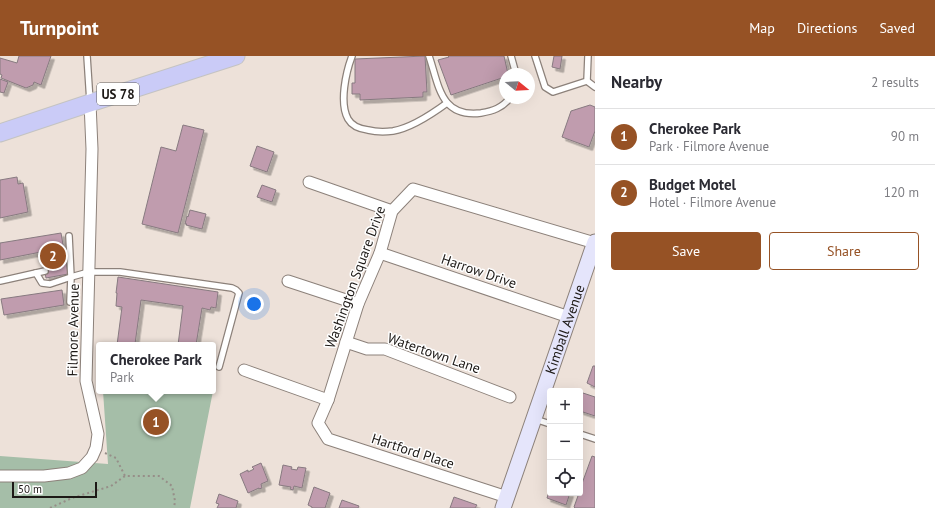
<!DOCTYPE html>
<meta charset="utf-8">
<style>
:root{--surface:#fff;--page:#f7f7f7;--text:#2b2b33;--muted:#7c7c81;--line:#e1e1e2;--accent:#965225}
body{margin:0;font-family:"PT Sans",sans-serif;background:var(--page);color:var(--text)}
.controls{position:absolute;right:12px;bottom:12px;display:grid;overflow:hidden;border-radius:4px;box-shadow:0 4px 16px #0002}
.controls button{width:36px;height:36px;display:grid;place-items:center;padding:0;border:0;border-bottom:1px solid var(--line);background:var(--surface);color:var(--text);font:20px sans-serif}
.compass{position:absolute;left:499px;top:12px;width:36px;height:36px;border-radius:50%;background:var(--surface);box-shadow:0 4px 16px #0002;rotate:108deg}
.scale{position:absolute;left:12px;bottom:10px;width:85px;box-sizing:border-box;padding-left:4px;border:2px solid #1d1916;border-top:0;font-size:11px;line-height:14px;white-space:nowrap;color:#1d1916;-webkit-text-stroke:3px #fff;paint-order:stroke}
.you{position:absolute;left:254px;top:248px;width:14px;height:14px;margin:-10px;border:3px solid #fff;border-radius:50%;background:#1a73e8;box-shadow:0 0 0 6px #1a73e833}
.badge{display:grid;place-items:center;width:26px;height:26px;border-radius:50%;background:var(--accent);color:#fff;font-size:13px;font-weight:700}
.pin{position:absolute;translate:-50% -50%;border:2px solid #fff;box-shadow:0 1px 4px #0006}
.popup{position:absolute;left:96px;top:286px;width:120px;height:52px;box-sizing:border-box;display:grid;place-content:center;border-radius:4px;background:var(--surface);filter:drop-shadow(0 1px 3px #0005);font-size:13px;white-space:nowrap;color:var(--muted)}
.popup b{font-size:15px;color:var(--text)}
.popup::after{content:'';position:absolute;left:50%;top:100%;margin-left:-8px;border:8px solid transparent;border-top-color:var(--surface)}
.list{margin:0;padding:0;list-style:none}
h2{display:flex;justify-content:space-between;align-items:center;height:52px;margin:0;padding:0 16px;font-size:17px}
h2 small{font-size:13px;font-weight:400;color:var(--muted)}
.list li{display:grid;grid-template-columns:26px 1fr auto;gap:12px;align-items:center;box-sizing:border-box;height:56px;padding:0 16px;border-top:1px solid var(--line)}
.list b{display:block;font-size:15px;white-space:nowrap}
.list p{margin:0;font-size:13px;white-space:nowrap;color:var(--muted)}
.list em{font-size:13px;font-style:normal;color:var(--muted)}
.actions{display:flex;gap:8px;padding:12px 16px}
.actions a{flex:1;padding:9px 0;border:1px solid var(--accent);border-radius:4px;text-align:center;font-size:14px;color:var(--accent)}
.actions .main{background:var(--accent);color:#fff}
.icon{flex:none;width:22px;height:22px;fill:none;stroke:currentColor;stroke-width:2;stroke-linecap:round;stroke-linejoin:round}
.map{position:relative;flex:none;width:595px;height:452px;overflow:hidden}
header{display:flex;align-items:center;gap:24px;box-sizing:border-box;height:56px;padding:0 20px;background:var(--accent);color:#fff}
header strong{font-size:19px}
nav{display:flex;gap:22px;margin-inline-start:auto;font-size:14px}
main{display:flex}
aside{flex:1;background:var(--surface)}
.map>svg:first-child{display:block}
.green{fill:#a5bea8}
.building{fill:#c09cae;stroke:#877a80;filter:url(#shadow)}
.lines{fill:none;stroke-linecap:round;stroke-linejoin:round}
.service-casing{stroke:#8c817a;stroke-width:8}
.minor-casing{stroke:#8c817a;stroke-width:13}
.secondary-casing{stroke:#8c817a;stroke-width:17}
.primary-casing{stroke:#c4c3c2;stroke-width:19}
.path{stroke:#968e88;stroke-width:2;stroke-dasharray:2 3;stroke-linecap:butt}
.service{stroke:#fff;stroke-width:5.5}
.minor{stroke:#fff;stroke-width:11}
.secondary{stroke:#e5e5fb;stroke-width:15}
.primary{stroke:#cacbf7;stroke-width:17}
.labels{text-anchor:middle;stroke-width:3;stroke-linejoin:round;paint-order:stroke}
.shield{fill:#fff;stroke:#615e5c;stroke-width:1}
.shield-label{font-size:13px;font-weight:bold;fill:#1d1916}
.street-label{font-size:14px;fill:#1d1916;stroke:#fff}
</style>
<header>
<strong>Turnpoint</strong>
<nav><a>Map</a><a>Directions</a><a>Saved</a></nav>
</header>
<main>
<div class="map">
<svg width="595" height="452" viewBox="0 0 595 452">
<defs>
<filter id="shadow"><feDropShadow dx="3.5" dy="3.5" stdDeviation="0" flood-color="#0004"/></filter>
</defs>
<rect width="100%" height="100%" fill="#ede1d9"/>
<path class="green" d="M 103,335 L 213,335 L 190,452 L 0,452 L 0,400 L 108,408 Z"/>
<g class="building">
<path d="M 19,0 L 51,0 L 41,29 L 34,26 L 33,29 L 26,32 L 1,22 L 2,19 L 0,18 L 0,2 L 17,7 Z"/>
<path d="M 425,0 L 427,36 L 423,36 L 423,41 L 360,44 L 360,38 L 352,38 L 352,27 L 355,27 L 355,3 Z"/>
<path d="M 448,0 L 504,0 L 508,18 L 505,18 L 505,21 L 451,39 L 438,4 L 449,1 Z"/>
<path d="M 554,0 L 562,0 L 560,13 L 552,11 Z"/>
<path d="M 0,23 L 8,26 L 4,37 L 0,36 Z"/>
<path d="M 590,49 L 595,51 L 595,75 L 589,91 L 562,81 L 571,55 Z"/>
<path d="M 183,69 L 204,74 L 178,177 L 142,168 L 161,91 L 176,95 Z"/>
<path d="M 257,90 L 274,96 L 267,116 L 250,110 Z"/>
<path d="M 17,121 L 18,128 L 23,127 L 28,156 L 0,162 L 0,124 Z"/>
<path d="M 262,129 L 276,134 L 272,146 L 257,141 Z"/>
<path d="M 190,154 L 206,158 L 202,173 L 186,169 L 187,168 L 185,168 L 187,160 L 188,161 Z"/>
<path d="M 61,177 L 68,218 L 46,222 L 41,196 L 0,204 L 0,187 Z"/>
<path d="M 118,221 L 218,236 L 216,252 L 211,251 L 210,254 L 202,252 L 196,289 L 178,289 L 183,250 L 141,244 L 135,288 L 140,289 L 117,289 L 122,251 L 116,250 L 117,237 L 116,237 Z"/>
<path d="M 62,234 L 64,249 L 4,259 L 1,243 Z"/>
<path d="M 593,310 L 595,310 L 595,331 L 587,327 Z"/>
<path d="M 583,337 L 595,341 L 595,360 L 580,355 L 580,344 Z"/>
<path d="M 592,400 L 595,401 L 595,452 L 575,452 L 574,451 L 579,437 L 580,437 L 580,433 Z"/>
<path d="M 261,407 L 268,425 L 261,428 L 262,432 L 259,433 L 259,432 L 248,437 L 240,418 L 248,414 L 248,416 L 254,413 L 252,411 Z"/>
<path d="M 283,409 L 292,411 L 291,413 L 297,414 L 298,411 L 306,412 L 302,432 L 294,430 L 293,434 L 290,433 L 291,431 L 279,429 Z"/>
<path d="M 314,431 L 330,437 L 325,452 L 312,452 L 312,451 L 308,449 Z"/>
<path d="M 550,432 L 550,437 L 570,437 L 566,449 L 547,442 Z"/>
<path d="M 219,438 L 238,445 L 236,452 L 217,452 L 219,448 L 216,447 Z"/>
<path d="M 454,441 L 477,449 L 475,452 L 450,452 Z"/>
<path d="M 342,444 L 359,450 L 358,452 L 339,452 Z"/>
</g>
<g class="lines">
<g class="service-casing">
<g id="service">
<path d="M 87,0 L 90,46"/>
<path d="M 352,0 C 346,16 339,47 348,63 C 352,70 360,73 368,74 C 376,76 385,76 393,75 C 411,72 432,58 447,47"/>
<path d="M 429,0 C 439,29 440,62 481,57 C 493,55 502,52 510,42"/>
<path d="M 511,0 L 516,18"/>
<path d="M 535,0 L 545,31 L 553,36 L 587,25 L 588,0"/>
<path d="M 587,25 L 595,31"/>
<path d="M 69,180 L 71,221 L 70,246"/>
<path d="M 36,217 L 45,215"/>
<path d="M 0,225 L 36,217 L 42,227 L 50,228 L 71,221 L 89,216 L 120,216 L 232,232 L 236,234 L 239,237 L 219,311"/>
<path d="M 535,363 L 550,368"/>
<path d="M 580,378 L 595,383"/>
</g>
</g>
<g class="minor-casing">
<g id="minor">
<path d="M 309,126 L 392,155"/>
<path d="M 380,197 L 569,261"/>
<path d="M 288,225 L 358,248"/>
<path d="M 346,286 L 367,293 L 385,293 L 510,341"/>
<path d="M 244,314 L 328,344"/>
<path d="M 0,420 L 44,420 L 69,417 L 82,412 L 92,401 L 96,392 L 98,378 L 86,325 L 92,93 L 90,47"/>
<path d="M 507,441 L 328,383 L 318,367 L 328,344 L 358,248 L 380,197 L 392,155 L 413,133 L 595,187"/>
</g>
</g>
<g class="secondary-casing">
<g id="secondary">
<path id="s1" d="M 503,452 L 595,186"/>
</g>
</g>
<g class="primary-casing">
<path id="primary" d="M 0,77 L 90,47 L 236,0"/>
</g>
<g class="path">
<path d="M 105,397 L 116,402 L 125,420 L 159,420 L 172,430 L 175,445 L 174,452"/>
<path d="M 50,452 L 72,442 L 111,430 L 125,420"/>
</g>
<use href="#service" class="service"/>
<use href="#minor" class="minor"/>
<use href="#secondary" class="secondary"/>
<use href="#primary" class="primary"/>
</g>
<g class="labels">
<rect class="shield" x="97" y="27" width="42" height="22" rx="3"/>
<g class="shield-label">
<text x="118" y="43">US 78</text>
</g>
<g class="street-label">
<text transform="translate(479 215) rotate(19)" y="5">Harrow Drive</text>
<text transform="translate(355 221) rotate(-70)" y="5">Washington Square Drive</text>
<text transform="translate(73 274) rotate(-89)" y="5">Filmore Avenue</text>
<text dy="5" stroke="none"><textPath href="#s1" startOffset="189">Kimball Avenue</textPath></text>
<text transform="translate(434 297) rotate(19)" y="5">Watertown Lane</text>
<text transform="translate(413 395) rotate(18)" y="5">Hartford Place</text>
</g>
</g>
</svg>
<div class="controls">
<button>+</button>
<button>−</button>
<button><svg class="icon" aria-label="locate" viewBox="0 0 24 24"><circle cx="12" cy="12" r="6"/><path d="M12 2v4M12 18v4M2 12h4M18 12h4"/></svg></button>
</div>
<svg class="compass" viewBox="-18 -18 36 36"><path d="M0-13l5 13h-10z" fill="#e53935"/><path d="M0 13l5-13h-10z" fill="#7c7c81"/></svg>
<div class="scale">50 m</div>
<div class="you"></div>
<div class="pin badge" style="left:156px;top:366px">1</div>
<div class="popup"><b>Cherokee Park</b>Park</div>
<div class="pin badge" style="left:53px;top:200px">2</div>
</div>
<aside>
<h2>Nearby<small>2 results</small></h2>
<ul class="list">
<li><span class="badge">1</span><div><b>Cherokee Park</b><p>Park · Filmore Avenue</p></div><em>90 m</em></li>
<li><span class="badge">2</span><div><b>Budget Motel</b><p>Hotel · Filmore Avenue</p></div><em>120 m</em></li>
</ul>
<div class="actions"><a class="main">Save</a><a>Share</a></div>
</aside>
</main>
